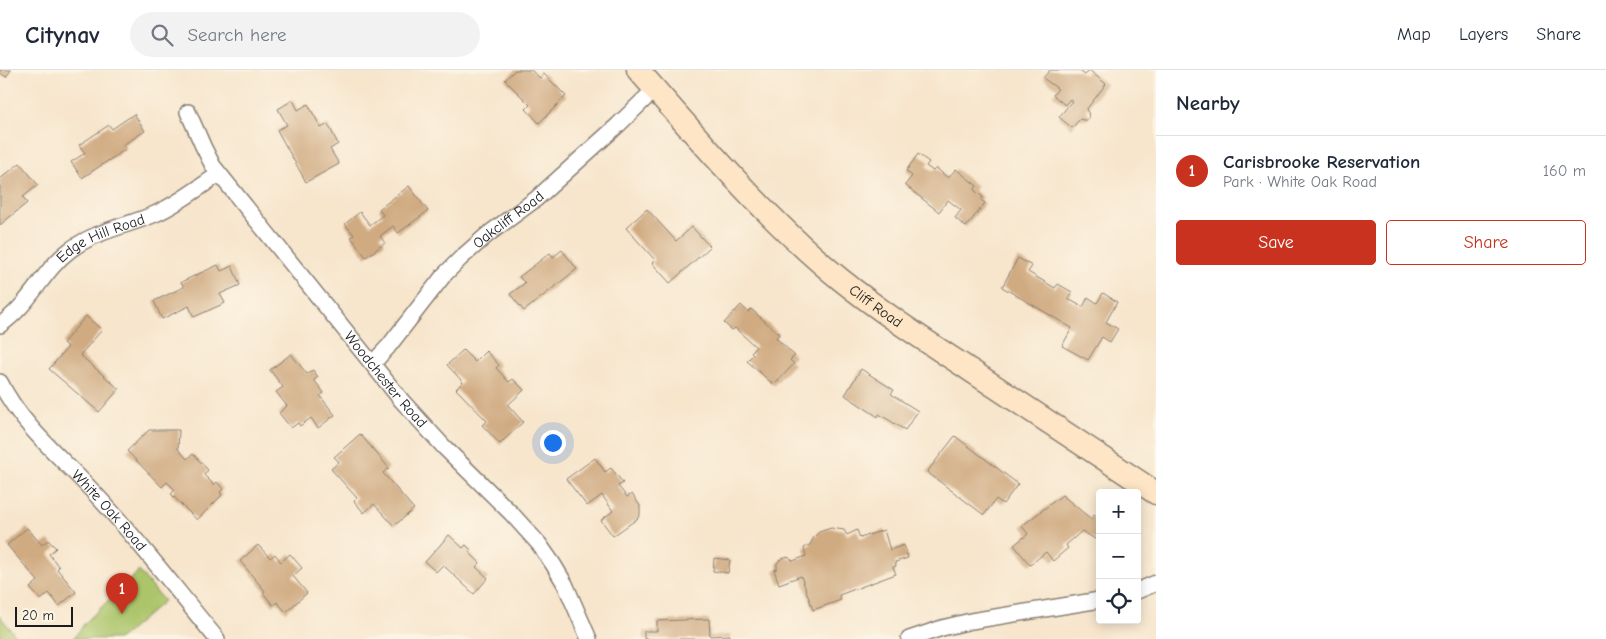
<!DOCTYPE html>
<meta charset="utf-8">
<style>
:root{--surface:#fff;--page:#f2f2f3;--text:#1f2937;--muted:#747a83;--line:#e0e1e3;--accent:#c8321e}
body{margin:0;font-family:"Comic Neue",sans-serif;background:var(--page);color:var(--text)}
.controls{position:absolute;right:15px;bottom:15px;display:grid;overflow:hidden;border-radius:5px;box-shadow:0 2px 12px #0003}
.controls button{width:45px;height:45px;display:grid;place-items:center;padding:0;border:0;border-bottom:1px solid var(--line);background:var(--surface);color:var(--text);font:25px sans-serif}
.scale{position:absolute;left:15px;bottom:12px;width:58px;box-sizing:border-box;padding-left:5px;border:2px solid #1c1c1c;border-top:0;font-size:14px;line-height:18px;white-space:nowrap;color:#1c1c1c;-webkit-text-stroke:4px #fcf5e5;paint-order:stroke}
.you{position:absolute;left:552px;top:372px;width:18px;height:18px;margin:-12px;border:4px solid #fff;border-radius:50%;background:#1a73e8;box-shadow:0 0 0 8px #1a73e833}
.badge{display:grid;place-items:center;width:32px;height:32px;border-radius:50%;background:var(--accent);color:#fff;font-size:16px;font-weight:700}
.pin{position:absolute;translate:-50% -41px;filter:drop-shadow(0 1px 2px #0008)}
.pin::after{content:'';position:absolute;top:26px;width:18px;height:15px;background:inherit;clip-path:polygon(0 0,100% 0,50% 100%)}
.list{margin:0;padding:0;list-style:none}
h2{display:flex;justify-content:space-between;align-items:center;height:65px;margin:0;padding:0 20px;font-size:21px}
h2 small{font-size:16px;font-weight:400;color:var(--muted)}
.list li{display:grid;grid-template-columns:32px 1fr auto;gap:15px;align-items:center;box-sizing:border-box;height:70px;padding:0 20px;border-top:1px solid var(--line)}
.list b{display:block;font-size:19px;white-space:nowrap}
.list p{margin:0;font-size:16px;white-space:nowrap;color:var(--muted)}
.list em{font-size:16px;font-style:normal;color:var(--muted)}
.actions{display:flex;gap:10px;padding:15px 20px}
.actions a{flex:1;padding:11px 0;border:1px solid var(--accent);border-radius:5px;text-align:center;font-size:18px;color:var(--accent)}
.actions .main{background:var(--accent);color:#fff}
.icon{flex:none;width:28px;height:28px;fill:none;stroke:currentColor;stroke-width:2;stroke-linecap:round;stroke-linejoin:round}
.map{position:relative;flex:none;width:1156px;height:569px;overflow:hidden}
header{display:flex;align-items:center;gap:30px;box-sizing:border-box;height:70px;padding:0 25px;background:var(--surface);border-bottom:1px solid var(--line)}
header strong{font-size:24px}
nav{display:flex;gap:28px;margin-inline-start:auto;font-size:18px}
.search{width:350px;height:45px;background:var(--page);display:flex;align-items:center;gap:12px;box-sizing:border-box;padding:0 18px;border-radius:28px;color:var(--muted);font-size:19px}
main{display:flex}
aside{flex:1;background:var(--surface)}
.map>svg:first-child{display:block}
.green{fill:#acc56b;stroke:#647044}
.building{fill:#d0ab82}
.lines{fill:none;stroke-linecap:round;stroke-linejoin:round}
.street-casing{stroke:#8a8074;stroke-width:18}
.secondary-casing{stroke:#8a8074;stroke-width:25}
.street{stroke:#fff;stroke-width:15}
.secondary{stroke:#fde5c5;stroke-width:22}
.labels{text-anchor:middle;stroke-width:4;stroke-linejoin:round;paint-order:stroke}
.street-label{font-size:15px;fill:#1c1c1c;stroke:#fcf5e5}
</style>
<header>
<strong>Citynav</strong>
<div class="search"><svg class="icon" aria-label="search" viewBox="0 0 24 24"><circle cx="10" cy="10" r="6"/><path d="M15 15l6 6"/></svg>Search here</div>
<nav><a>Map</a><a>Layers</a><a>Share</a></nav>
</header>
<main>
<div class="map">
<svg width="1156" height="569" viewBox="0 0 1156 569">
<rect width="100%" height="100%" fill="#fcf5e5"/>
<filter id="ink" filterUnits="userSpaceOnUse"><feTurbulence type="fractalNoise" baseFrequency=".02" numOctaves="2"/><feDisplacementMap in="SourceGraphic" scale="10" xChannelSelector="R" yChannelSelector="G"/><feConvolveMatrix kernelMatrix="1 2 1 2 8 2 1 2 1" color-interpolation-filters="sRGB"/></filter>
<filter id="wash" filterUnits="userSpaceOnUse"><feTurbulence type="fractalNoise" baseFrequency=".0096" numOctaves="4" result="noise"/><feDisplacementMap in="SourceGraphic" scale="20" xChannelSelector="R" yChannelSelector="G"/><feGaussianBlur stdDeviation="1.12" result="paint"/><feColorMatrix in="noise" values="0 0 0 0 0 0 0 0 0 0 0 0 0 0 0 0 0 1.4 0 .05"/><feComposite in="paint" operator="in"/></filter>
<g filter="url(#wash)">
<rect width="100%" height="100%" fill="#f7e5cc"/>
<g class="green">
<path d="M 139,501 L 164,531 L 120,569 L 73,569 L 85,553 Z"/>
<path d="M 0,546 L 18,569 L 0,569 Z"/>
</g>
<g id="blocks">
<g class="building">
<path d="M 0,0 L 11,0 L 6,7 L 0,3 Z"/>
<path d="M 515,0 L 531,0 L 540,8 L 544,4 L 566,26 L 539,53 L 526,39 L 530,35 L 505,10 Z"/>
<path d="M 1050,0 L 1078,0 L 1085,5 L 1089,0 L 1106,14 L 1086,40 L 1088,42 L 1089,47 L 1087,50 L 1083,50 L 1080,49 L 1072,58 L 1059,47 L 1072,31 L 1070,29 L 1065,35 L 1053,25 L 1058,19 L 1043,8 Z"/>
<path d="M 293,30 L 298,40 L 308,34 L 321,58 L 328,54 L 338,74 L 330,79 L 339,94 L 306,112 L 277,60 L 287,55 L 278,39 Z"/>
<path d="M 134,44 L 145,61 L 123,75 L 126,79 L 82,108 L 71,92 L 85,83 L 79,75 L 109,55 L 112,59 Z"/>
<path d="M 918,84 L 929,92 L 926,96 L 933,101 L 936,98 L 948,108 L 956,99 L 977,116 L 974,120 L 983,127 L 981,130 L 985,133 L 966,157 L 955,148 L 961,140 L 948,130 L 939,142 L 905,115 L 912,106 L 906,101 Z"/>
<path d="M 20,93 L 38,115 L 23,127 L 27,133 L 0,155 L 0,109 Z"/>
<path d="M 409,116 L 428,141 L 398,163 L 393,156 L 380,166 L 385,173 L 366,187 L 351,167 L 354,165 L 345,154 L 360,142 L 370,155 L 383,145 L 379,139 Z"/>
<path d="M 647,139 L 676,171 L 692,157 L 710,177 L 670,213 L 652,193 L 655,190 L 626,158 Z"/>
<path d="M 562,180 L 577,199 L 524,241 L 510,224 L 525,213 L 519,207 L 550,183 L 553,187 Z"/>
<path d="M 1018,188 L 1032,196 L 1028,202 L 1055,218 L 1058,214 L 1072,222 L 1068,229 L 1083,237 L 1088,227 L 1097,233 L 1103,223 L 1117,232 L 1106,252 L 1118,259 L 1110,272 L 1102,267 L 1088,290 L 1062,276 L 1072,258 L 1002,217 Z"/>
<path d="M 218,195 L 221,201 L 232,196 L 240,215 L 220,224 L 225,233 L 194,247 L 189,236 L 162,249 L 154,231 L 184,217 L 181,212 Z"/>
<path d="M 741,235 L 748,242 L 751,239 L 779,264 L 776,268 L 795,286 L 790,290 L 794,294 L 774,315 L 747,291 L 753,285 L 751,282 L 756,277 L 735,258 L 732,260 L 724,253 Z"/>
<path d="M 86,246 L 102,260 L 80,285 L 119,319 L 99,342 L 49,299 L 68,277 L 63,273 Z"/>
<path d="M 463,280 L 475,292 L 486,281 L 499,295 L 496,298 L 509,312 L 513,309 L 524,320 L 508,335 L 523,352 L 500,374 L 482,355 L 487,351 L 456,319 L 463,312 L 447,295 Z"/>
<path d="M 291,284 L 307,304 L 313,300 L 318,307 L 314,310 L 324,323 L 320,326 L 335,345 L 318,358 L 311,348 L 300,356 L 298,353 L 291,358 L 279,343 L 287,336 L 276,322 L 283,317 L 270,300 Z"/>
<path d="M 861,299 L 894,320 L 891,324 L 918,341 L 905,360 L 879,344 L 878,347 L 845,325 Z"/>
<path d="M 149,360 L 179,360 L 178,379 L 187,389 L 193,384 L 208,400 L 204,405 L 214,415 L 217,412 L 223,419 L 220,422 L 222,425 L 197,450 L 171,424 L 175,420 L 167,412 L 162,417 L 127,381 Z"/>
<path d="M 360,364 L 389,398 L 383,403 L 414,439 L 394,456 L 374,434 L 364,443 L 354,431 L 357,428 L 331,399 L 339,392 L 334,387 Z"/>
<path d="M 955,366 L 1018,414 L 1003,434 L 996,429 L 984,445 L 927,402 Z"/>
<path d="M 595,388 L 605,402 L 611,398 L 623,413 L 618,416 L 627,427 L 632,424 L 640,436 L 640,445 L 637,449 L 613,466 L 601,450 L 613,441 L 602,425 L 587,436 L 566,409 Z"/>
<path d="M 1062,425 L 1091,449 L 1094,445 L 1100,448 L 1100,472 L 1082,461 L 1066,475 L 1068,478 L 1053,491 L 1046,482 L 1030,495 L 1014,475 L 1028,464 L 1022,456 Z"/>
<path d="M 27,458 L 42,475 L 48,470 L 56,478 L 49,484 L 59,497 L 57,499 L 76,522 L 59,536 L 49,523 L 41,530 L 30,518 L 38,511 L 7,475 Z"/>
<path d="M 831,458 L 844,460 L 847,465 L 857,460 L 860,468 L 884,460 L 890,480 L 904,475 L 908,488 L 895,492 L 896,496 L 893,497 L 896,504 L 839,525 L 841,530 L 813,540 L 801,506 L 779,514 L 774,500 L 777,499 L 777,493 L 781,489 L 788,487 L 793,491 L 806,486 L 804,478 L 810,475 L 814,467 L 819,462 Z"/>
<path d="M 449,465 L 463,478 L 466,475 L 471,480 L 469,482 L 480,493 L 476,497 L 488,508 L 474,524 L 443,495 L 436,502 L 425,492 Z"/>
<path d="M 258,475 L 270,488 L 275,484 L 281,492 L 290,484 L 302,498 L 293,506 L 307,523 L 286,542 L 277,532 L 273,535 L 263,523 L 265,521 L 240,491 Z"/>
<path d="M 714,488 L 730,490 L 728,503 L 713,501 Z"/>
<path d="M 709,549 L 710,566 L 730,565 L 730,569 L 644,569 L 644,561 L 657,561 L 657,551 Z"/>
</g>
</g>
</g>
<g filter="url(#ink)">
<use href="#blocks" fill-opacity="0" stroke="#8a8074" stroke-width="1"/>
<g class="lines">
<g class="street-casing">
<g id="street">
<path id="s1" d="M 188,42 L 203,76 L 213,96 L 402,331 L 444,377 L 511,443 L 539,474 L 553,494 L 565,514 L 589,569"/>
<path id="s2" d="M 0,255 C 30,235 43,200 70,180 C 95,161 127,156 155,144 C 178,134 198,118 219,104"/>
<path id="s3" d="M 373,293 L 388,277 L 444,205 L 461,188 L 487,165 L 536,129 L 618,55 L 655,19"/>
<path id="s4" d="M 0,312 C 23,359 65,390 99,428 C 141,473 178,522 217,569"/>
<path d="M 1137,521 L 1156,513"/>
<path d="M 909,569 L 942,558 L 971,551 L 1100,530"/>
</g>
</g>
<g class="secondary-casing">
<g id="secondary">
<path id="s5" d="M 638,0 C 701,71 767,150 840,209 C 881,242 926,271 970,300 C 1032,341 1094,382 1156,423"/>
</g>
</g>
<use href="#street" class="street"/>
<use href="#secondary" class="secondary"/>
</g>
</g>
<g class="labels">
<g class="street-label">
<text dy="5" stroke="none"><textPath href="#s3" startOffset="198">Oakcliff Road</textPath></text>
<text dy="5" stroke="none"><textPath href="#s2" startOffset="136">Edge Hill Road</textPath></text>
<text dy="5" stroke="none"><textPath href="#s5" startOffset="336">Cliff Road</textPath></text>
<text dy="5" stroke="none"><textPath href="#s1" startOffset="334">Woodchester Road</textPath></text>
<text dy="5" stroke="none"><textPath href="#s4" startOffset="169">White Oak Road</textPath></text>
</g>
</g>
</svg>
<div class="controls">
<button>+</button>
<button>−</button>
<button><svg class="icon" aria-label="locate" viewBox="0 0 24 24"><circle cx="12" cy="12" r="6"/><path d="M12 2v4M12 18v4M2 12h4M18 12h4"/></svg></button>
</div>
<div class="scale">20 m</div>
<div class="you"></div>
<div class="pin badge" style="left:122px;top:544px">1</div>
</div>
<aside>
<h2>Nearby<small></small></h2>
<ul class="list">
<li><span class="badge">1</span><div><b>Carisbrooke Reservation</b><p>Park · White Oak Road</p></div><em>160 m</em></li>
</ul>
<div class="actions"><a class="main">Save</a><a>Share</a></div>
</aside>
</main>
